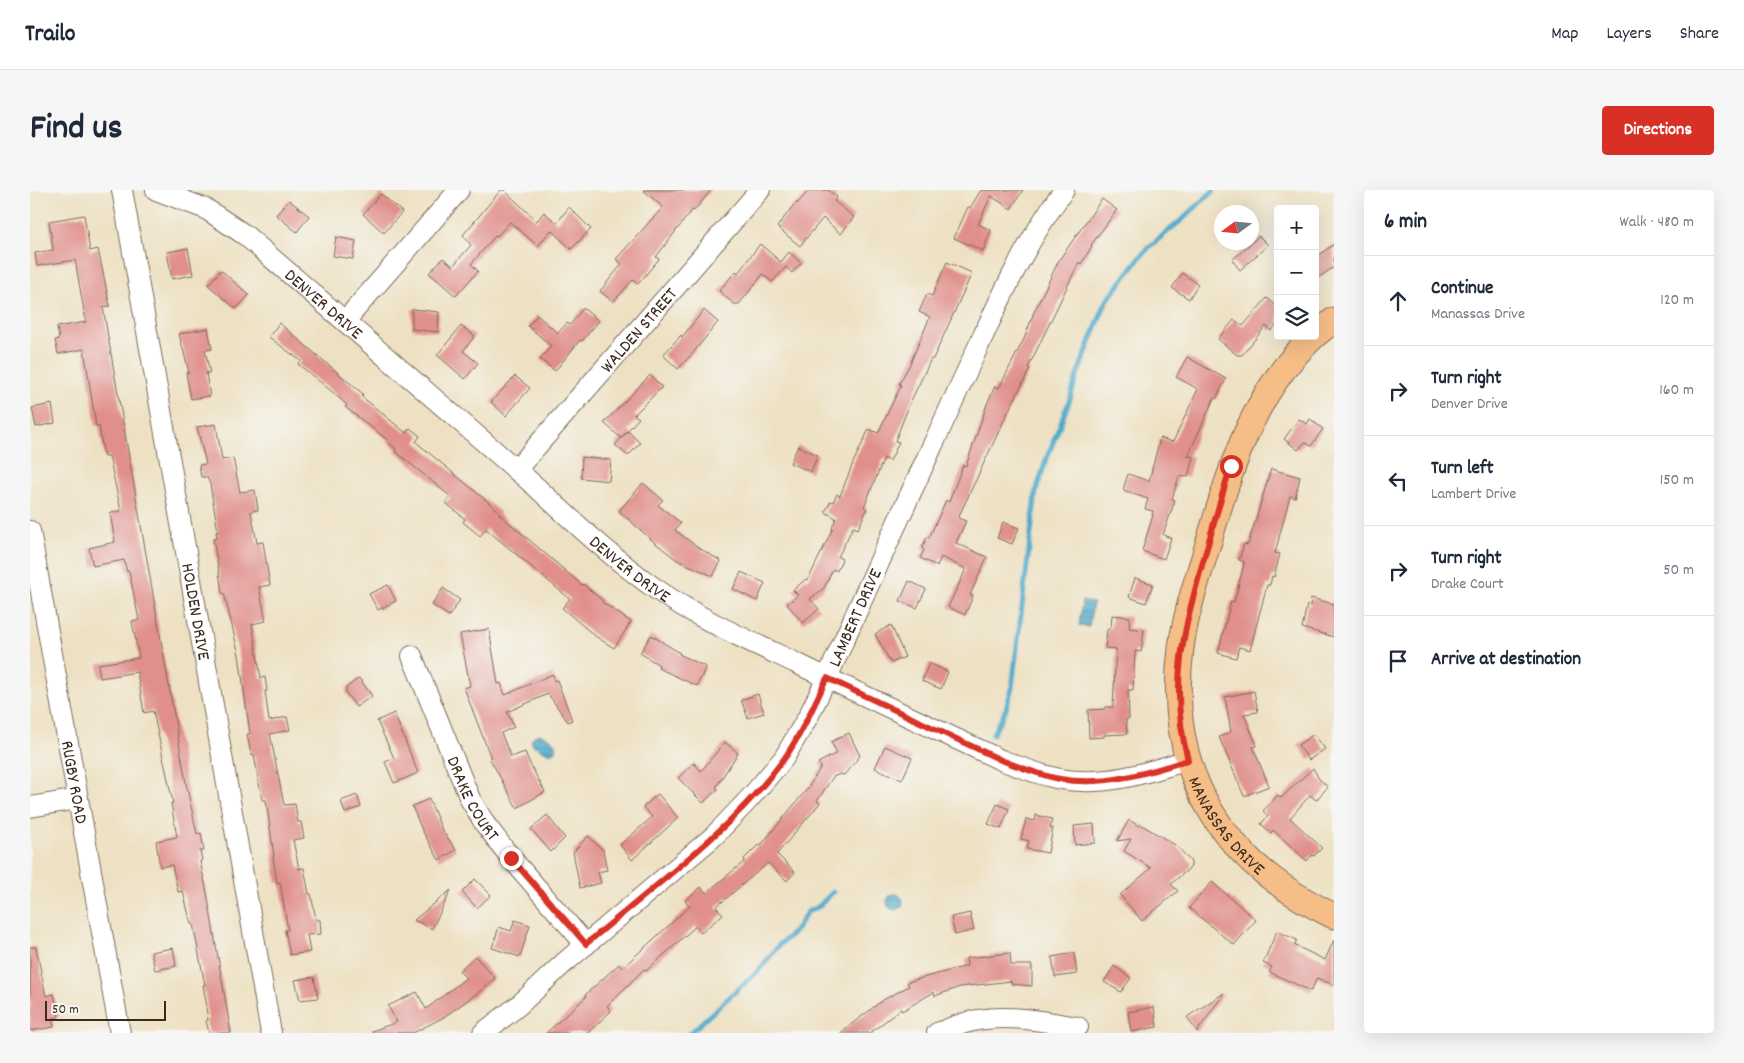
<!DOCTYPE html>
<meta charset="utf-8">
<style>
:root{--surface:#fff;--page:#f6f6f7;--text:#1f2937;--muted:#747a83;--line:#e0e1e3;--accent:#d93025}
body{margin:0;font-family:Dekko,sans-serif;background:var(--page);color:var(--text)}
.controls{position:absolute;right:15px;top:15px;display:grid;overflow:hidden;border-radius:5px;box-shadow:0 5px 20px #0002}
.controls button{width:45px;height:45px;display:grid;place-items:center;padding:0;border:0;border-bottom:1px solid var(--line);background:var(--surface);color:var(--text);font:25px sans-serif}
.compass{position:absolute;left:1184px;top:15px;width:45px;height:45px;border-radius:50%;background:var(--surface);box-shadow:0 5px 20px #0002;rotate:255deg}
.scale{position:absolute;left:15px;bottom:12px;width:121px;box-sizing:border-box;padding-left:5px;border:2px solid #3b2a1e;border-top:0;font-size:14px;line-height:18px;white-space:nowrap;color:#3b2a1e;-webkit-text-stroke:4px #f6f6f2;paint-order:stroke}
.stop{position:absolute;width:15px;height:15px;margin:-11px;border:4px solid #d93025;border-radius:50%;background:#fff}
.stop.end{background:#d93025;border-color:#fff;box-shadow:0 1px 5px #0008}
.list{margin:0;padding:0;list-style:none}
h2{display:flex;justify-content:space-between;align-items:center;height:65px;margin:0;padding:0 20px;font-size:21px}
h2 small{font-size:16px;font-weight:400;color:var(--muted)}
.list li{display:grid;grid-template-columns:32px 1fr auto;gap:15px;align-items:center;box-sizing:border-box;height:90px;padding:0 20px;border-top:1px solid var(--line)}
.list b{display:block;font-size:19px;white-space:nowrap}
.list p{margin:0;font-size:16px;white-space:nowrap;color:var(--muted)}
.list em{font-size:16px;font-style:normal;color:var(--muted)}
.icon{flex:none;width:28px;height:28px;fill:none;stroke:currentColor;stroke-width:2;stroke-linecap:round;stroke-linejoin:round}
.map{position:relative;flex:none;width:1304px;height:843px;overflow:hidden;border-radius:5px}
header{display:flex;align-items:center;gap:30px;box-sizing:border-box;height:70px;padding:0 25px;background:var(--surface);border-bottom:1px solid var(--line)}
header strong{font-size:24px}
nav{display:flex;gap:28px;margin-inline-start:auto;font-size:18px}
.intro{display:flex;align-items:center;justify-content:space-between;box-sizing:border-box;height:120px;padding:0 30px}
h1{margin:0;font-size:35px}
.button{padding:12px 22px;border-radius:5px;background:var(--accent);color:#fff;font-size:18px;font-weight:700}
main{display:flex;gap:30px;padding:0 30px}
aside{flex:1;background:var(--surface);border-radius:5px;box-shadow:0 5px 20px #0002}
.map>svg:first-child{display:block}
.water{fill:url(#water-rules);stroke:#446a74}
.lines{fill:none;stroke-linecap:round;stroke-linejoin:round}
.stream{stroke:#4daacb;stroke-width:5}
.building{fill:#e08f8c}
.minor-casing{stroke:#7a6a58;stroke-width:22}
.major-casing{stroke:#7a6a58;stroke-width:27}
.minor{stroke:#fff;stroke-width:20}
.major{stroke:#f6be87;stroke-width:25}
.route{stroke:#d93025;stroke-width:6}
.labels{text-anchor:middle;stroke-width:4;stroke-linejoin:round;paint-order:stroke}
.street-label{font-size:18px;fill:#3b2a1e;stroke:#f6f6f2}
</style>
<header>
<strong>Trailo</strong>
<nav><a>Map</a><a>Layers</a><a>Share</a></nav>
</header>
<div class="intro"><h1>Find us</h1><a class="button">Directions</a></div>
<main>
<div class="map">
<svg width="1304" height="843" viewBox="0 0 1304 843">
<defs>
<pattern id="water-rules" width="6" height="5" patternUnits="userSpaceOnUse" patternTransform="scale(1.25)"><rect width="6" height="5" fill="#4daacb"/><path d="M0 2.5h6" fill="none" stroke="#418ba4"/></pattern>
</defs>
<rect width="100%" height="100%" fill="#f6f6f2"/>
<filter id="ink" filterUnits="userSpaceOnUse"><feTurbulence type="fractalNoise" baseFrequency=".02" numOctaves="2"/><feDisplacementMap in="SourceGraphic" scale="10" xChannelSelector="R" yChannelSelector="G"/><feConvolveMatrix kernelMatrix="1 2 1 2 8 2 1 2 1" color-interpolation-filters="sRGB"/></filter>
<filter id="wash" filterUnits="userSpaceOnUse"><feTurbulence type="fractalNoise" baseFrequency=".0096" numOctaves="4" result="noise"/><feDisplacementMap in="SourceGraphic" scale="20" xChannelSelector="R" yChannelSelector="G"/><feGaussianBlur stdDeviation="1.12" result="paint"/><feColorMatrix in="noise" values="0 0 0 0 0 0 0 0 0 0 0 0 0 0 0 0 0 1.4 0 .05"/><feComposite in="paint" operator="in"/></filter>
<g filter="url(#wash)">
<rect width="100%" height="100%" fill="#eee1c3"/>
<g class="water">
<path d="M 1052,411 L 1063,413 L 1059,437 L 1049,436 Z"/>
<path d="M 510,544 L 523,550 L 526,554 L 526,561 L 520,564 L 503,555 L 501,551 L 504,546 Z"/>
<circle cx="865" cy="712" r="8"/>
</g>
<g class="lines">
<g class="stream">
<path d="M 963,544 L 976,519 L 982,498 L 1006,302 L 1015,273 L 1040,209 L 1047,185 L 1076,112 L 1107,71 L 1119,57 L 1154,28 L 1184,0"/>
<path d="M 660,843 L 729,780 L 749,755 L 765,741 L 777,722 L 788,717 L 803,702"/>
</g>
</g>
<g id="blocks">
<g class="building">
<path d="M 471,0 L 474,0 L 507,31 L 514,22 L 527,33 L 539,17 L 561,39 L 541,59 L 521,40 L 508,56 L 480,32 L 467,46 L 466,45 L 441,74 L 448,81 L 426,106 L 399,83 L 413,68 L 423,76 L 441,55 L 433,45 Z"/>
<path d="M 613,0 L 681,0 L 664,21 L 662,20 L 626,67 L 629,69 L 608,94 L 603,90 L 583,112 L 570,101 L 592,74 L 586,69 L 633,17 Z"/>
<path d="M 779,0 L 798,0 L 807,7 L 804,11 L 824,27 L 811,44 L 793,28 L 770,56 L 747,37 L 766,12 L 767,14 Z"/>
<path d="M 951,0 L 993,0 L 981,19 L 961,6 L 948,34 L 961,40 L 953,61 L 924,48 L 938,17 L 940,18 Z"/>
<path d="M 351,4 L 372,22 L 354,43 L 333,24 Z"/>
<path d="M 1072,9 L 1087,20 L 1061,55 L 1062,56 L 1051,74 L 1049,72 L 998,178 L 1000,179 L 977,224 L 928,328 L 936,331 L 926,353 L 957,367 L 940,405 L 943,406 L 935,425 L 918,417 L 936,379 L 911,367 L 907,376 L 890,368 L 894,360 L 892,358 L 897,347 L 899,348 L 916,310 L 919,312 L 933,275 L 936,276 L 957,214 L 965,196 L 969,198 L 994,149 L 1004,122 L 1029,70 Z"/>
<path d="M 259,10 L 279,26 L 267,42 L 246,25 Z"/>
<path d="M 54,25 L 60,61 L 68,59 L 80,116 L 73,117 L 80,158 L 156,593 L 167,644 L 171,643 L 174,661 L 170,661 L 172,670 L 170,671 L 177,703 L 201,843 L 179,843 L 176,831 L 178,830 L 176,817 L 177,817 L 173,795 L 175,795 L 163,734 L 161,734 L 153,701 L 148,702 L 142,675 L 130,677 L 126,651 L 147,647 L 141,613 L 143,613 L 123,521 L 114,523 L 107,482 L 70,488 L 68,474 L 109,468 L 102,431 L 109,430 L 99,381 L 97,382 L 94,370 L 63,376 L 59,358 L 85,352 L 80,323 L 91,321 L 79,266 L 74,267 L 69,236 L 66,236 L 54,159 L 28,164 L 25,150 L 29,149 L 27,137 L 56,132 L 45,70 L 7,76 L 5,63 L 23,60 L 19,31 Z"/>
<path d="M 1229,46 L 1238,55 L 1210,80 L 1202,70 Z"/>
<path d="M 306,47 L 326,51 L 323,69 L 303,66 Z"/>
<path d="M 730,54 L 751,72 L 759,62 L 771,73 L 762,83 L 756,77 L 742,92 L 733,84 L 709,114 L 704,114 L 689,101 L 706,81 L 708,83 Z"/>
<path d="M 1304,54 L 1304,77 L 1285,90 L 1285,68 Z"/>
<path d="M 158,58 L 163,85 L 142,89 L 137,62 Z"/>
<path d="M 917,72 L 942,83 L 903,169 L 901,169 L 880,213 L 865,251 L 869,252 L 860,271 L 854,268 L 834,317 L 837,319 L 828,339 L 823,337 L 808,367 L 812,369 L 807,381 L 803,379 L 794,398 L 780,409 L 789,419 L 773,433 L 757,414 L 768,405 L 763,400 L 776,389 L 778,390 L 803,338 L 802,338 L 806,328 L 795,322 L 801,311 L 803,312 L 807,304 L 810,306 L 823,273 L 839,239 L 848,243 L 871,195 L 869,194 L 879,176 L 900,127 L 889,122 L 897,104 L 902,106 Z"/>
<path d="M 191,80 L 219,105 L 206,119 L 178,95 Z"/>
<path d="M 1152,83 L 1168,94 L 1159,109 L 1142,98 Z"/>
<path d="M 1237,108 L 1248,117 L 1248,133 L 1241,141 L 1236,136 L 1212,165 L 1207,165 L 1188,149 L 1204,130 L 1213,136 Z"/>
<path d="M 553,118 L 569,131 L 552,151 L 550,150 L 525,181 L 510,169 L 521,156 L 498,136 L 507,125 L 528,143 L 537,133 L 540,135 Z"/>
<path d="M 382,119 L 409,122 L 408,142 L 382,139 Z"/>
<path d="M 674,120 L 688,132 L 663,163 L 648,179 L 633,165 L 651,145 L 652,147 Z"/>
<path d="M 249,133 L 333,204 L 331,206 L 376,243 L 380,238 L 390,246 L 386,252 L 470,322 L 469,324 L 552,395 L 553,394 L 573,411 L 572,412 L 601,432 L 584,458 L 565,446 L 532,418 L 540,409 L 456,339 L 450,346 L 433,332 L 435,329 L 416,313 L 421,307 L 365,261 L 366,259 L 358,252 L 359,251 L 315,217 L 317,215 L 300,200 L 268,174 L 271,171 L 239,147 Z"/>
<path d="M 431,136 L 445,146 L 433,161 L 448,173 L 435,189 L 407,165 Z"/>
<path d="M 178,138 L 182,159 L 175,160 L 180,183 L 176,183 L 180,206 L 161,209 L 156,183 L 159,182 L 149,144 Z"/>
<path d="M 1157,167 L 1196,189 L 1186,209 L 1184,208 L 1158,266 L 1163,267 L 1158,287 L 1149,286 L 1142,309 L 1145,310 L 1133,345 L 1141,348 L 1134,369 L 1112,361 L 1123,325 L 1122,325 L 1123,321 L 1115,319 L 1118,309 L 1093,300 L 1098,284 L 1119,291 L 1130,248 L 1143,252 L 1168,199 L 1146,187 Z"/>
<path d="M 620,185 L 632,197 L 604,225 L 609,228 L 591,248 L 574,233 Z"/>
<path d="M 485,186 L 500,198 L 476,226 L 461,212 Z"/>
<path d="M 22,214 L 25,233 L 6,237 L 2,218 Z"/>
<path d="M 1269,229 L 1277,234 L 1280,229 L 1293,239 L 1281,256 L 1275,252 L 1268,260 L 1254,249 Z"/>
<path d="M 186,234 L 192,270 L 203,268 L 210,302 L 225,300 L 228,320 L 221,321 L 227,353 L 233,352 L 240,395 L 229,397 L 236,431 L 222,434 L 231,488 L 235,487 L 237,501 L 235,501 L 239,531 L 257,527 L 260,540 L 240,544 L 254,615 L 265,614 L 268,632 L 271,632 L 274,648 L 263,650 L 269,679 L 274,678 L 279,704 L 281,704 L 286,730 L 290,730 L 291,744 L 277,745 L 280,762 L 260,765 L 255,740 L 258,740 L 250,692 L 247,693 L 243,667 L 244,666 L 236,610 L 232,610 L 224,565 L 221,565 L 217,544 L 220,544 L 209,465 L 194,403 L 192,403 L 189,382 L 183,349 L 187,348 L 186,342 L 188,341 L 180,294 L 177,287 L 171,287 L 169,275 L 176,274 L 167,237 Z"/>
<path d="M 598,241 L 610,253 L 598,266 L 585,255 Z"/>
<path d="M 768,256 L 788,265 L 781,282 L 760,273 Z"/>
<path d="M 552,267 L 581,270 L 579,291 L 551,288 Z"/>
<path d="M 1241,279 L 1270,287 L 1265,308 L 1260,306 L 1245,363 L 1250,364 L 1244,387 L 1242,386 L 1240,395 L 1237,395 L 1220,460 L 1209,457 L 1206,468 L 1188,463 L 1201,411 L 1204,412 L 1213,378 L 1214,372 L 1209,370 L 1214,354 L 1218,355 Z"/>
<path d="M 613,293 L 633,310 L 628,315 L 651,333 L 645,340 L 669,358 L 691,371 L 683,386 L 647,370 L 624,352 L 589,321 Z"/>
<path d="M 973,332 L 989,338 L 982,354 L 967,348 Z"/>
<path d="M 711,382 L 735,393 L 727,411 L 703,399 Z"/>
<path d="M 1105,388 L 1123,394 L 1116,413 L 1099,407 Z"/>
<path d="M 879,391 L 896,399 L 887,418 L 870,411 Z"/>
<path d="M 358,395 L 366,411 L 348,420 L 339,404 Z"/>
<path d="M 413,398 L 430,410 L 419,426 L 402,415 Z"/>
<path d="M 1281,408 L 1304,414 L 1304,447 L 1272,438 L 1277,415 L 1280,416 Z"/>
<path d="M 1082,425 L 1100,427 L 1099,438 L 1114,440 L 1111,462 L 1105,461 L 1103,500 L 1098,500 L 1099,529 L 1096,529 L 1097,544 L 1074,545 L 1074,547 L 1059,548 L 1058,520 L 1075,519 L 1075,517 L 1083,517 L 1086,459 L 1075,458 L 1077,440 L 1081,437 Z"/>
<path d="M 861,435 L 875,467 L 861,473 L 845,444 Z"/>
<path d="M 459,439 L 468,494 L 471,493 L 475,505 L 523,484 L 524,491 L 527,490 L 542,530 L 538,532 L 518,504 L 477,522 L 484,537 L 471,543 L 481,567 L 495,562 L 501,576 L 515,602 L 487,618 L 460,569 L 461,568 L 434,498 L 440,496 L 430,444 Z"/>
<path d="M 621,445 L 650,463 L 649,464 L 676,477 L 667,496 L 628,478 L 629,475 L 610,463 Z"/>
<path d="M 899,473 L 918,482 L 911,499 L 892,491 Z"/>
<path d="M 329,488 L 342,506 L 326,517 L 316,503 L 316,498 Z"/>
<path d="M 1224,501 L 1228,522 L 1214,524 L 1227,556 L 1223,557 L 1239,596 L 1214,606 L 1189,547 L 1201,542 L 1195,507 Z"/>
<path d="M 728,504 L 734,523 L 718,528 L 711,510 Z"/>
<path d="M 364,523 L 388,583 L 364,593 L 355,572 L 364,568 L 347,531 Z"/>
<path d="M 819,543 L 830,566 L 814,585 L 810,584 L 803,587 L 787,611 L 790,613 L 747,664 L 765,682 L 757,691 L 738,673 L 686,717 L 693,724 L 671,743 L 666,736 L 616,781 L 614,779 L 577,816 L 581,821 L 558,843 L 516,843 L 556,807 L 555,805 L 577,785 L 589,774 L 592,778 L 660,716 L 655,711 L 671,697 L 676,703 L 715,671 L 714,669 L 729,654 L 730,656 L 778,598 L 791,577 L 788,573 L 807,563 L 801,552 Z"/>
<path d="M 1284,544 L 1295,559 L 1279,570 L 1268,555 Z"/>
<path d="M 695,552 L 708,563 L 686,597 L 688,599 L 673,613 L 648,588 L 664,573 L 671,581 Z"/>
<path d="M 855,556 L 882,568 L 872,590 L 845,578 Z"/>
<path d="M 1283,578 L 1289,589 L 1298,597 L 1286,610 L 1280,605 L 1260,628 L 1292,658 L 1284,666 L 1282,665 L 1277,671 L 1243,640 L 1241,643 L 1231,634 L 1238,626 L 1233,621 L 1248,605 L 1251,608 Z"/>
<path d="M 628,604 L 648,628 L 602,670 L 590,655 L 622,627 L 613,617 Z"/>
<path d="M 327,605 L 331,617 L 315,623 L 311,611 Z"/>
<path d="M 399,609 L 412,640 L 426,660 L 409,670 L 392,640 L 382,616 Z"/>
<path d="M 967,614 L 979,619 L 971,639 L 958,634 Z"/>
<path d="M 517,625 L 535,648 L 521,662 L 501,639 Z"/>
<path d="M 1006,625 L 1022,629 L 1020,639 L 1023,638 L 1018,663 L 997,659 L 999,651 L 991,649 L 996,629 L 1005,631 Z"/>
<path d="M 1099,630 L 1109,636 L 1110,634 L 1147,656 L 1161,672 L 1161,677 L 1141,694 L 1148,701 L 1112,731 L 1090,705 L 1121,678 L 1094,661 L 1101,649 L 1087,651 Z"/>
<path d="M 1064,634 L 1065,653 L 1045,655 L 1044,636 Z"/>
<path d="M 558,646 L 573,660 L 577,680 L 568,682 L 571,693 L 550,698 L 543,662 Z"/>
<path d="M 445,689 L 461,705 L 447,718 L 432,702 Z"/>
<path d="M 1182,692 L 1226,730 L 1204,755 L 1159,718 Z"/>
<path d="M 421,700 L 402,739 L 384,730 Z"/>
<path d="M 940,723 L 944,740 L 925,745 L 921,727 Z"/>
<path d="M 485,730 L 500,735 L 490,767 L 462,758 L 469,737 L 481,741 Z"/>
<path d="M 1247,741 L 1267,750 L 1264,755 L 1295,770 L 1304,750 L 1304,795 L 1287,788 L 1281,801 L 1239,782 L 1242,777 L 1233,773 Z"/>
<path d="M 0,757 L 6,757 L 16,806 L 24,804 L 29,827 L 22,828 L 24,837 L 0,841 Z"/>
<path d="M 143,758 L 146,776 L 125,780 L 121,762 Z"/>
<path d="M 980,763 L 981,775 L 1002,775 L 1002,796 L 981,794 L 981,791 L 930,797 L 905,806 L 904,802 L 872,821 L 871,819 L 840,843 L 810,843 L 853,810 L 879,796 L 877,792 L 937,776 L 936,768 Z"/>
<path d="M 1044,763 L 1047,784 L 1025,787 L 1022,767 Z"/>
<path d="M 445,766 L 465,788 L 449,802 L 414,827 L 383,843 L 342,843 L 342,841 L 367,832 L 358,816 L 387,802 L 396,819 L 436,788 L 429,781 Z"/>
<path d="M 1084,776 L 1101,788 L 1091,802 L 1074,792 Z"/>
<path d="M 284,787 L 288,808 L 270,810 L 265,790 Z"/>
<path d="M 1194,803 L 1167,842 L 1157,827 Z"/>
<path d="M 1124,817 L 1127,837 L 1101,842 L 1098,822 Z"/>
</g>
</g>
</g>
<g filter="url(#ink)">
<use href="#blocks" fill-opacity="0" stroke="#7a6a58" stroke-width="1"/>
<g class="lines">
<g class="minor-casing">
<g id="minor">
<path id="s1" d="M 92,0 L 241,843"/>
<path id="s2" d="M 126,0 L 176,19 L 215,45 L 505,296 C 543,331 581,367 623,397 C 667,428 717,450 766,473 C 834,506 903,538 971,570 C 990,577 1009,585 1030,589 C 1073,597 1117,583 1158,570"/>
<path d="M 315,131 L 429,0"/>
<path id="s3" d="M 486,280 L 730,0"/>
<path id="s4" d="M 0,341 L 90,843"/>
<path id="s5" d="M 382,466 L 440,609 L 455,634 L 481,668 L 556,755"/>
<path d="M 0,617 L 48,609"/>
<path id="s6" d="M 453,843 L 489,815 L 534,773 L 684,646 L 720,608 L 754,568 L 779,525 L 797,488 C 840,391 885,294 929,198 C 961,130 989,61 1034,0"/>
<path d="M 907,843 C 921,838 934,832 948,830 C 981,824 1016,832 1048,837"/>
</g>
</g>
<g class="major-casing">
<g id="major">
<path d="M 1285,145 L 1304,130"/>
<path id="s7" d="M 1284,146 C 1227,198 1203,269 1182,341 C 1171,379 1156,419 1151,458 C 1135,583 1192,673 1304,726"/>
</g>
</g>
<use href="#minor" class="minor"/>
<use href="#major" class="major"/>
</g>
</g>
<g class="lines" filter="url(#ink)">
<path class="route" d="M 481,668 L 556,754 C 622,698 703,639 754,569 C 771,545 784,515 797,488 L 971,570 C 990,577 1009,585 1030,589 C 1073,597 1117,583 1158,570 C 1138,495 1154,439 1174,368 C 1183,337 1191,307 1201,276"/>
</g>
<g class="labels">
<g class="street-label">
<text dy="6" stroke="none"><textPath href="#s2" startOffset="205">DENVER DRIVE</textPath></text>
<text dy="6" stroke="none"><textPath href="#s3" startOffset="186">WALDEN STREET</textPath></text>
<text dy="6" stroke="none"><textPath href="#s2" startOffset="610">DENVER DRIVE</textPath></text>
<text dy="6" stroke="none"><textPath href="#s1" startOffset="428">HOLDEN DRIVE</textPath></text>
<text dy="6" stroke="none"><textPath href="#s6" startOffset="566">LAMBERT DRIVE</textPath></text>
<text dy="6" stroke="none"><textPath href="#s4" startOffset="255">RUGBY ROAD</textPath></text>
<text dy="6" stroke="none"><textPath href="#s5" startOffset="155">DRAKE COURT</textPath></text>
<text dy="6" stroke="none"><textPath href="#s7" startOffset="534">MANASSAS DRIVE</textPath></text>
</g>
</g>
</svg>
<div class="controls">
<button>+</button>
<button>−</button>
<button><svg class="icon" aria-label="layers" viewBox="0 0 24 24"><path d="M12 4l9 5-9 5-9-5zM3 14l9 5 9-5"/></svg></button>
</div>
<svg class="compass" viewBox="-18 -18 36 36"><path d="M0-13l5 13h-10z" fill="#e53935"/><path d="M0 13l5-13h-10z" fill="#747a83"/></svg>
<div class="scale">50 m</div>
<div class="stop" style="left:1201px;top:276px"></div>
<div class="stop end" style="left:481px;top:668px"></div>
</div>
<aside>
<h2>6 min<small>Walk · 480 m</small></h2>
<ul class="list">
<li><svg class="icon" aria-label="ahead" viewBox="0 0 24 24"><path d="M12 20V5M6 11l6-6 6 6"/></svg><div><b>Continue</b><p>Manassas Drive</p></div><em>120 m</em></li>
<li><svg class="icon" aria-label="right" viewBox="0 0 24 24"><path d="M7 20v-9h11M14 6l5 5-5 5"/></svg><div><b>Turn right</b><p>Denver Drive</p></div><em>160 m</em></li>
<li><svg class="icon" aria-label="left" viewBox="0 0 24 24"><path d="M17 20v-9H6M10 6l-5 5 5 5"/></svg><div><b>Turn left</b><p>Lambert Drive</p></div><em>150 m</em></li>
<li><svg class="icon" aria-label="right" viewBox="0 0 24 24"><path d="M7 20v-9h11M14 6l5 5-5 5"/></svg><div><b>Turn right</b><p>Drake Court</p></div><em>50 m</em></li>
<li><svg class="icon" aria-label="arrive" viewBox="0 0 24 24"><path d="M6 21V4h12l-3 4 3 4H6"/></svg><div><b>Arrive at destination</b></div></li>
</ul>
</aside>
</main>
